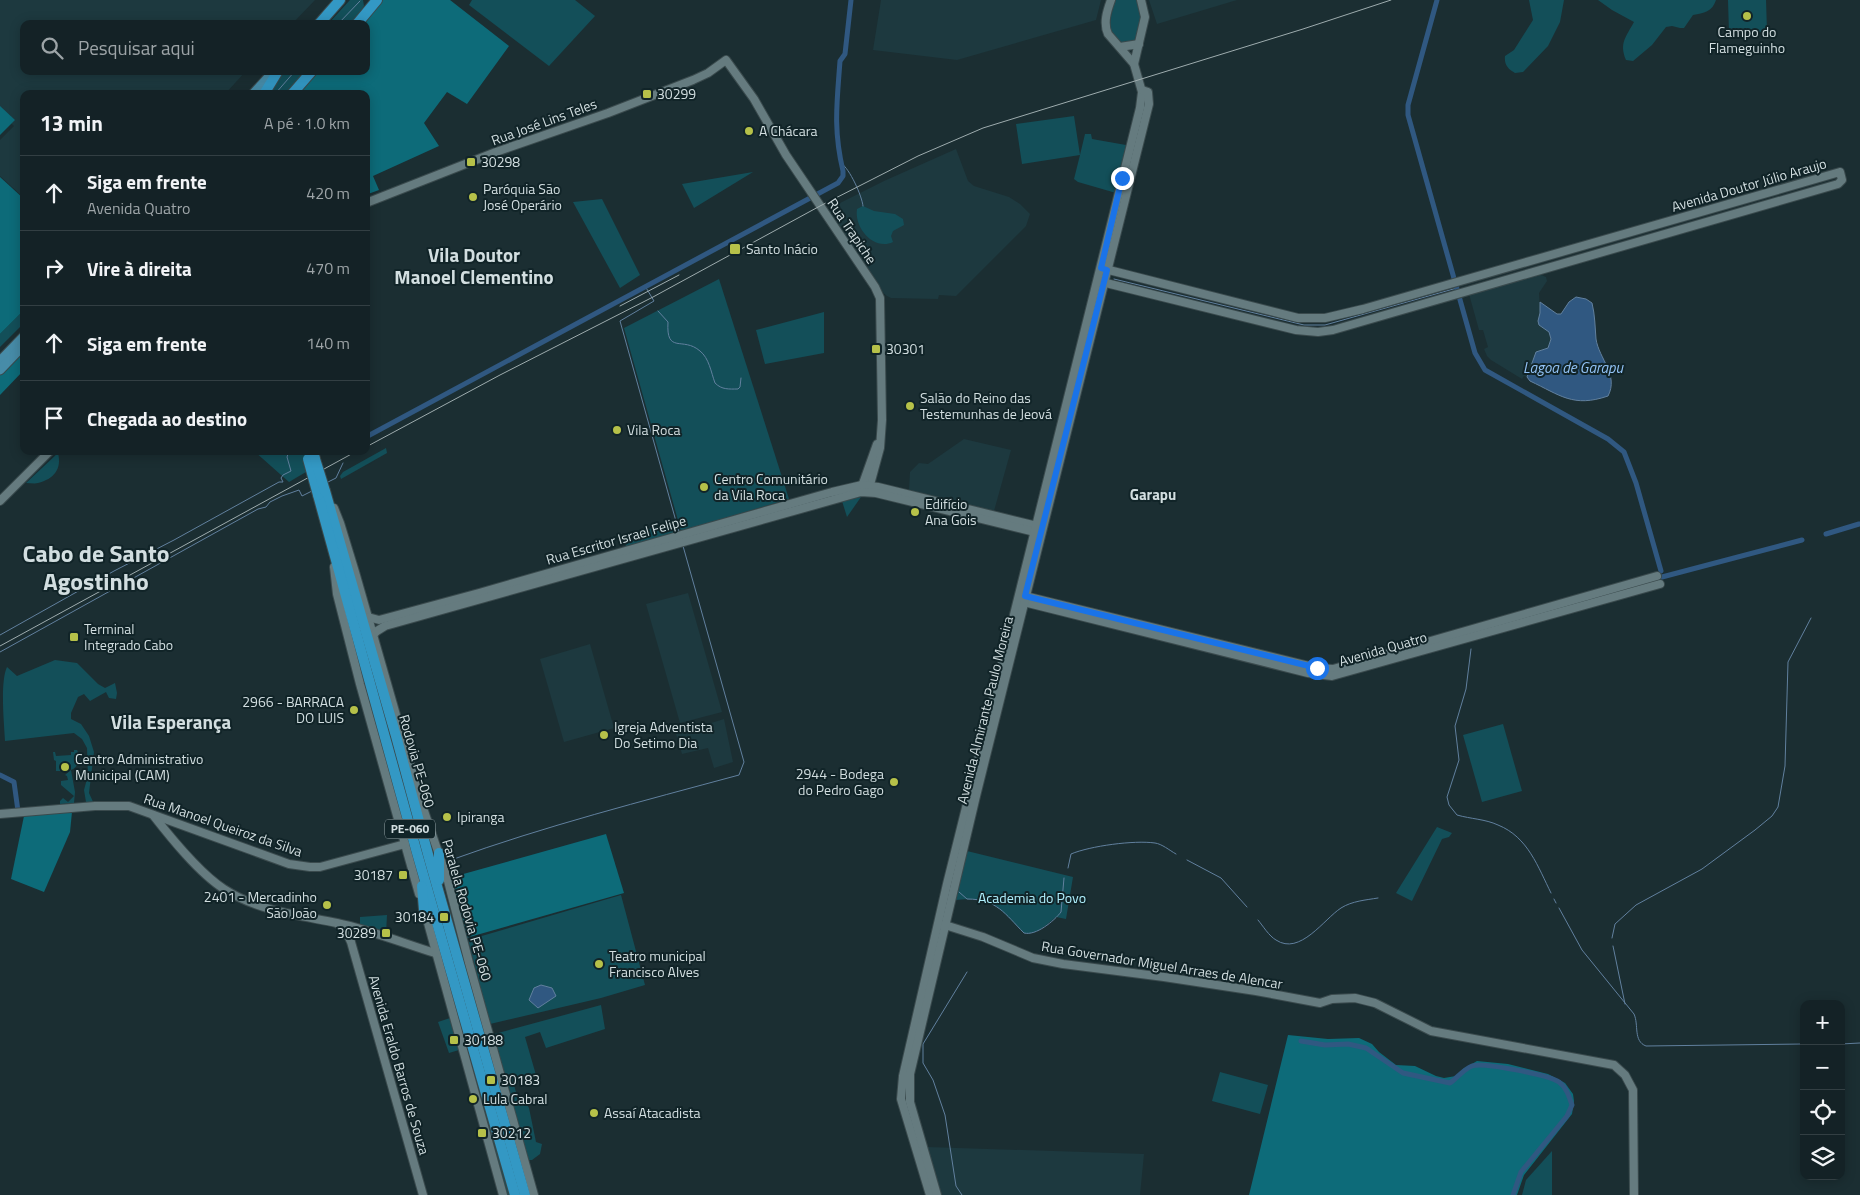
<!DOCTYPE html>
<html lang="pt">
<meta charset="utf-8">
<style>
:root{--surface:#142226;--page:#1d2a2e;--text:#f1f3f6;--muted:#9da4a7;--line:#333f43}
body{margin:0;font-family:"Titillium Web",sans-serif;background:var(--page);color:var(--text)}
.controls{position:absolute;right:15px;bottom:15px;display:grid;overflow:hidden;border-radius:10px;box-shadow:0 2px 12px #0003}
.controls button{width:45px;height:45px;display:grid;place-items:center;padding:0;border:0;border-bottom:1px solid var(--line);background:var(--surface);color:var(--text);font:25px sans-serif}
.stop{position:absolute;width:15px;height:15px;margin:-11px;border:4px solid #1a73e8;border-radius:50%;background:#fff}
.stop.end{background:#1a73e8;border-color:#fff;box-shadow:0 1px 5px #0008}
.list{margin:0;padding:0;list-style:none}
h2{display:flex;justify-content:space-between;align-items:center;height:65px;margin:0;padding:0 20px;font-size:21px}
h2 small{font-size:16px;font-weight:400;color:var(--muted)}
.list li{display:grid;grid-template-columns:32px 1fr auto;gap:15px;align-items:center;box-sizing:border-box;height:75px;padding:0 20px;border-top:1px solid var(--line)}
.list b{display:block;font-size:19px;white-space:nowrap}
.list p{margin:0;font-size:16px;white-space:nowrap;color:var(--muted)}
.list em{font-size:16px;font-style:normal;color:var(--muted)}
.icon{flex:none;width:28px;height:28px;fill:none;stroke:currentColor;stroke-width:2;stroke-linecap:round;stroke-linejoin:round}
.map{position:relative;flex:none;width:1860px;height:1195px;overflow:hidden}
.search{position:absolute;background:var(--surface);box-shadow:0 2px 12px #0003;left:20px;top:20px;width:350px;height:55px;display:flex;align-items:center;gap:12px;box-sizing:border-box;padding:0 18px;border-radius:10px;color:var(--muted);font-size:19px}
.panel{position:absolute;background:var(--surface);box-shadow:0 2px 12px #0003;left:20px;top:90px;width:350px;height:365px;border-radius:10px}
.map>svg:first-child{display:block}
.built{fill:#1d393f}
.green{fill:#134f59}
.forest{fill:#0d6b79}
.water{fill:#305881;stroke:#61809e}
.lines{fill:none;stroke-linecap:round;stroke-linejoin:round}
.stream{stroke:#61809e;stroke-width:1}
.canal{stroke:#305881;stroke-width:5}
.secondary-casing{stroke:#3a4a4d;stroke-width:10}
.primary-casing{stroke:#3a4a4d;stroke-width:11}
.highway-casing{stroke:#3a4a4d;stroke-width:12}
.secondary{stroke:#657b7f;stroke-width:8}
.primary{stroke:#478ca8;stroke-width:9}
.highway{stroke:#3398c4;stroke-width:10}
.tram{stroke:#9eacae;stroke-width:1}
.highway-bridge-casing{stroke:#3a4a4d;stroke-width:12;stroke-linecap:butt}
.highway-bridge{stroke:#3398c4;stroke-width:10}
.route{stroke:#1a73e8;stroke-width:6}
.poi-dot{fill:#b6c149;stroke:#112428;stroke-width:2}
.labels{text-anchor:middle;stroke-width:4;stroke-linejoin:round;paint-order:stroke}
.shield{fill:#112428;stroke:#98a6a9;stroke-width:1}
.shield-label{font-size:12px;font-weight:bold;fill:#d2dee0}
.poi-label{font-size:14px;fill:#d2dee0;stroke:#112428;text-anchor:start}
.street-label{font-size:14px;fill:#d2dee0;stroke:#112428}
.park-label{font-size:14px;fill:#afeffc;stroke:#112428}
.water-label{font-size:15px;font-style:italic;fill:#93c3f6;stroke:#112428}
.neighbourhood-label{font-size:15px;font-weight:bold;fill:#d2dee0;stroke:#112428}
.district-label{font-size:19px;font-weight:bold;fill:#d2dee0;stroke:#112428}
.town-label{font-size:24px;font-weight:bold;fill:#d2dee0;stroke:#112428}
</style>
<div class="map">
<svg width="1860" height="1195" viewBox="0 0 1860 1195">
<rect width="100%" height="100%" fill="#1b2e32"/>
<g class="built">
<path d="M 0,0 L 315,0 L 292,24 L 24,24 L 24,71 L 246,71 L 225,94 L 24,94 L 24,198 L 0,176 L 0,140 L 14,126 L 0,112 Z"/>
<path d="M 881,0 L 1101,0 L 1096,20 L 957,60 L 873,50 Z"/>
<path d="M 1149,0 L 1237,0 L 1157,24 Z"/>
<path d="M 956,149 L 968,181 L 974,186 L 1009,197 L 1020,204 L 1030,214 L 1026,226 L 956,296 L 939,295 L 938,299 L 891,298 L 887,296 L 881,291 L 824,211 L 884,181 Z"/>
<path d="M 1539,274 L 1546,277 L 1547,281 L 1539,293 L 1540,310 L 1539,325 L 1549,332 L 1551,339 L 1548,348 L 1536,352 L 1527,377 L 1524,376 L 1522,379 L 1491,360 L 1487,356 L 1484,349 L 1488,347 L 1483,330 L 1479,330 L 1469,294 Z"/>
<path d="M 964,439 L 1011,450 L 994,511 L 909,490 L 910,472 L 919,463 L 928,464 Z"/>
<path d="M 688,593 L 722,712 L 680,723 L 646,604 Z"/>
<path d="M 590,644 L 614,728 L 564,742 L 540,659 Z"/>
<path d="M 724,719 L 733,762 L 714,768 L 708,748 L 682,754 L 676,734 Z"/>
<path d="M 927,1147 L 1144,1154 L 1140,1195 L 942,1195 Z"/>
</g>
<g class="green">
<path d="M 350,0 L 363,0 L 364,6 L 352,24 L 328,24 Z"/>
<path d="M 472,0 L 575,0 L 595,16 L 549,66 L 469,5 Z"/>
<path d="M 1115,0 L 1140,0 L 1143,10 L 1137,42 C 1132,43 1125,44 1121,43 C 1103,36 1112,13 1115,0 Z"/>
<path d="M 1529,0 L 1564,0 L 1560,22 L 1548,46 L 1523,72 L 1515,73 C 1508,69 1504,65 1505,56 L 1514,50 L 1533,20 Z"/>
<path d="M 1598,0 L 1716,0 C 1712,12 1704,13 1693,15 L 1684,28 L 1680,28 L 1672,26 L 1666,27 L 1652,45 L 1633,61 L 1626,60 C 1619,43 1626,37 1634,22 L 1612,10 Z"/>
<path d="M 1728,0 L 1766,0 L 1767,32 L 1729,33 Z"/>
<path d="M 285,71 L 306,71 L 284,94 L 268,94 Z"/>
<path d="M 1074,116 L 1080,155 L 1085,134 L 1091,134 L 1092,139 L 1126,145 L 1116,193 L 1078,182 L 1074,179 L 1080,155 L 1022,164 L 1016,124 Z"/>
<path d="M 753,172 L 694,208 L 682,184 Z"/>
<path d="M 602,199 L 640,275 L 620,288 L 573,202 Z"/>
<path d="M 863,206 L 874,211 L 895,214 L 903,219 L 904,225 L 893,231 L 891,236 L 893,242 C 874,251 854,228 857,209 Z"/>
<path d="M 719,279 L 789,499 L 681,531 L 624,328 Z"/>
<path d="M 24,310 L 24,323 L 0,347 L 0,334 Z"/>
<path d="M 824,312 L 824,353 L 765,364 L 756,330 Z"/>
<path d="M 386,448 L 387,453 L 341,479 L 340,476 L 343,472 Z"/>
<path d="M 254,451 L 306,451 L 311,469 L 289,482 Z"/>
<path d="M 58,453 C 62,469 54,479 38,483 C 35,484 30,483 26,483 Z"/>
<path d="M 861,497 L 847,517 L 842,501 Z"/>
<path d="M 671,523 L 675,538 L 627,550 L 623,536 Z"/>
<path d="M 55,660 L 77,663 L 98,684 L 105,688 L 115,683 L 117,693 L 116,699 L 109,698 L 106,692 L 90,701 L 84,694 L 78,697 L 71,713 L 71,719 L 81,724 L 89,736 L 94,752 L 89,793 L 95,806 L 84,807 L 86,802 L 84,790 L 88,775 L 87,748 L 82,739 L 74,733 L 5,741 C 4,722 0,682 7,667 L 17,676 Z"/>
<path d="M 1503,724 L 1522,791 L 1482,802 L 1463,735 Z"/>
<path d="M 74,750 L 77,750 C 81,758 79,767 71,770 L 75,792 L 74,803 L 60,804 L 60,801 L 63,798 L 68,802 L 74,796 L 61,785 L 61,781 L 68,780 L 67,776 L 65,775 L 71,770 L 71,765 L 66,762 L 62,763 L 60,766 L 60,771 L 56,771 L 56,761 L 54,760 L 53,752 L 55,752 L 56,756 L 71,755 L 71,752 L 74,752 Z"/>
<path d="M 1437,827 L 1452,833 L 1449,837 L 1442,839 L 1412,901 L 1396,893 Z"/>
<path d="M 967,851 L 1073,877 L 1066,919 L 1056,917 C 1047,924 1036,936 1024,933 C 999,908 994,896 955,900 Z"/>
<path d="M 621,895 L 645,985 L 601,998 L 490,1024 L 468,940 Z"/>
<path d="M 387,915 L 386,934 L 360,926 L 360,917 Z"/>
<path d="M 601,1005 L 605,1029 L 546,1048 L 540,1032 L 525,1037 L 536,1075 L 513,1082 L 519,1102 L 512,1103 L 491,1035 Z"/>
<path d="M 450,1018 L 459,1050 L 449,1053 L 438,1022 Z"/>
<path d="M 466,1055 L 472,1056 L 511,1195 L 505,1195 Z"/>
<path d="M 1220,1072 L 1268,1085 L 1260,1114 L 1212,1101 Z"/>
<path d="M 525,1101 L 529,1108 L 536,1142 L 542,1144 L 540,1154 L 532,1160 L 528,1160 L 512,1105 Z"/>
<path d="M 1552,1151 L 1552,1195 L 1522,1195 L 1526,1180 Z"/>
</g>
<g class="forest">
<path d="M 376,0 L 450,0 L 509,46 L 467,104 L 447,92 L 424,123 L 439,146 L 373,176 L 379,190 L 368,194 L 370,202 L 366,203 L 366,94 L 292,94 L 312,71 L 366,71 L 366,24 L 357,24 Z"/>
<path d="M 0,106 L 15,120 L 0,135 Z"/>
<path d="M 0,177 L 24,199 L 24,310 L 0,334 Z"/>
<path d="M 24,345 L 24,370 L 0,395 L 0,370 Z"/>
<path d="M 72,812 L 70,832 L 44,892 L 11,879 L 24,816 Z"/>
<path d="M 606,834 L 624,893 L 466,938 L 449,878 Z"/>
<path d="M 1288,1035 L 1328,1039 L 1359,1038 L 1372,1044 L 1379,1052 L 1396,1065 L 1415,1066 L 1436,1076 L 1444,1078 L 1456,1076 L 1463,1069 L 1477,1061 L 1508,1064 L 1548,1074 L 1565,1083 L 1573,1094 L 1574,1101 L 1572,1114 L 1524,1175 L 1517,1195 L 1249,1195 Z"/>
</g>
<g class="water">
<path d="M 1576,297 L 1586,299 L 1592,303 C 1595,315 1595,327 1596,339 C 1599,359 1619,375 1608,396 C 1573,408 1560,395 1530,381 L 1527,377 L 1536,352 L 1548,348 L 1551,339 L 1549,332 L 1539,325 L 1538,321 L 1540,313 L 1540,302 L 1557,314 L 1561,314 L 1569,302 Z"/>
<path d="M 541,985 L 552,988 L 556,996 L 538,1008 L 529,1000 L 534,988 Z"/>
</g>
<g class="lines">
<g class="stream">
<path d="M 338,24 L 360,1"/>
<path d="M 275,94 L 295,71"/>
<path d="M 841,163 C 850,169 862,196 863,206"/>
<path d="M 1114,279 L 1304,325 L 1325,325 L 1457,288"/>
<path d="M 645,286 L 654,301 L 620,321 L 679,532"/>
<path d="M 658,311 L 668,322 C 666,355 683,336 700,351 C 709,358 711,372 715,383 C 722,390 729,389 738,389 L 740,387 L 741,378"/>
<path d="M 337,453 L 338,451"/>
<path d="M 326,483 L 336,478 L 343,463"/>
<path d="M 1859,524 L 1860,524"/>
<path d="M 0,635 L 114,571 L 174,540 L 279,482 L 283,482 L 281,478 L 283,475 L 291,471 L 287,457 L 289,451"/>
<path d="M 1471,649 L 1466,689 L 1455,726 L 1459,760 L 1447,797 L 1449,805 L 1457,815 C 1471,819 1485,819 1498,825 C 1528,837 1538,867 1551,893"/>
<path d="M 0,652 L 258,509 L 266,507 L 270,502 L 282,496 L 299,490 L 302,496 L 312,491"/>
<path d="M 451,860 C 545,826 643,801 739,775 L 744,762 L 683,546"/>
<path d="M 1187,860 L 1221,878 L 1247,907"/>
<path d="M 1068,868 L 1071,854 C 1090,846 1134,840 1155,843 C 1162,844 1169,850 1176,854"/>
<path d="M 959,892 L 967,899 C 997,899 1005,914 1024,933 C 1036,936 1054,921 1061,912 L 1064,878"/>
<path d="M 1554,899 L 1556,903"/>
<path d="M 1559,908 L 1582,950 L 1634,1014 C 1639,1025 1633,1041 1646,1046 L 1804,1044"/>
<path d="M 1258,920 C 1263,926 1269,936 1276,940 C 1300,956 1324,919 1341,908 C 1352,901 1366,900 1378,898"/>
<path d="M 1612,938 L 1615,924 L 1636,905 L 1702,869 L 1755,830 L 1772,816 L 1778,807 L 1785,766 L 1788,662 L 1811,618"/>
<path d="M 1613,946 L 1625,1004"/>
<path d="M 1841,1044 L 1860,1043"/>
<path d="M 962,1195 L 956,1186 L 945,1115 L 933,1080 L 923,1063 L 923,1044 L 967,972"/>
</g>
<g class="canal">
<path d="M 1437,0 L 1408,105 L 1408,115 L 1475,353 L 1485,370 L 1608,439 L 1624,452 L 1636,483 L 1661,571"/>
<path d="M 366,437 L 838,183 L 843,176 L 843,171 C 833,129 837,102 840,61 L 845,54 L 851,0"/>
<path d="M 1826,534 L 1859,524"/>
<path d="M 1662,577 L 1802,540"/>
<path d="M 0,775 L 14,782 L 18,811"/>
<path d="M 1301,1041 L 1325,1045 L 1348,1044 L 1366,1048 L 1403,1073 L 1450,1083 C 1457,1078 1464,1069 1472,1066 C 1483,1062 1549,1075 1559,1082 C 1566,1087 1569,1096 1572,1105 L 1567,1116 L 1521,1172 L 1513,1195"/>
</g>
<g class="secondary-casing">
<g id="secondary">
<path d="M 1111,0 C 1107,11 1103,23 1108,34 L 1134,64"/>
<path d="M 1120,47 L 1139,44"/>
<path d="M 366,203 L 496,152 L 608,113 L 693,80 L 708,73 L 726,60 L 754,99 L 786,155 L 875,287 L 880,298 L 882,420 L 880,448 L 868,492"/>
<path d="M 1098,281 L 1296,330 L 1318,332 L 1333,330 L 1838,184 L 1842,180 L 1840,172 L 1363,309 L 1325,318 L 1298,318 L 1101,268"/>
<path d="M 861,489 L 877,444"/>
<path d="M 0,501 L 50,451"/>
<path d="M 334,508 L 340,523 L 355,572 L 421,802 L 448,881 L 469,963 L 534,1195"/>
<path d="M 334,567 L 337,594 L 360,684 L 419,894"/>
<path d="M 1025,596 L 1317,668 L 1333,669 L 1657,576"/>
<path d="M 1024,602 L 1308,673 L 1332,676 L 1660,584"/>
<path d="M 368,617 L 379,620 L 479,593 L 832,492 L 862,485 L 878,487 L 1037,526"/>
<path d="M 373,635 L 377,631 L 385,626 L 861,492 L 876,493 L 1035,532"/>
<path d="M 0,814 L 95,806 L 129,806 L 289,864 L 310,867 L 320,867 L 405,844"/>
<path d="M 153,815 C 171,838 199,873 224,889 C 258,911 298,915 337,923 C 370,930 403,943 435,953"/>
<path d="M 423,905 L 503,1195"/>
<path d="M 338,924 L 346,931 L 351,942 L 423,1195"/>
<path d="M 945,925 L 983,937 L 1033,958 L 1063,964 L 1164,977 L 1256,991 L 1320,1003 L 1332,999 L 1355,998 L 1375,1003 L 1431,1031 L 1614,1065 L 1625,1075 L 1633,1090 L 1634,1195"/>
<path d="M 930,1195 L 901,1099 L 903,1076 L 947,884 L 1140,108 L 1142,92 L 1134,64 L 1145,17 L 1141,0"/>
<path d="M 937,1195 L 910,1102 L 910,1074 L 976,796 L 1149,104 L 1148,92 L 1142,90"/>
</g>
</g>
<g class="primary-casing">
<g id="primary">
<path d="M 253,94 L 274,71"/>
<path d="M 0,361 L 24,336"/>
<path d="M 0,370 L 24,345"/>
</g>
</g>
<g class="highway-casing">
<g id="highway">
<path d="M 319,24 L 340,0"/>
<path d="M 357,24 L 377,0"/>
<path d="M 264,94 L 278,71"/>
<path d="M 292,94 L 312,71"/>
<path d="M 313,451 L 315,459"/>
<path d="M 325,491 L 396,736 L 429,858 L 525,1195"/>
<path d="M 318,495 L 417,853 L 515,1195"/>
<path d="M 439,853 L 439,880"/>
<path d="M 422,886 L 424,910"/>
</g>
</g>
<use href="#secondary" class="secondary"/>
<use href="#primary" class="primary"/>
<use href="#highway" class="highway"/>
<g class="tram">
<path d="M 620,306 L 679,275"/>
<path d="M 366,447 L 500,375 L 653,297 L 820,206 L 918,156 L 983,128 L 1303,29 L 1391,0"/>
<path d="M 0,646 L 357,451"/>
</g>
<g class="highway-bridge-casing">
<g id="highway-bridge">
<path d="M 308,459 L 318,495"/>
<path d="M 315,459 L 325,491"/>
</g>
</g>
<use href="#highway-bridge" class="highway-bridge"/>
</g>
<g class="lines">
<path class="route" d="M 1122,178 L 1101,268 L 1107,270 L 1025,596 L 1317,668"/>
</g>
<g class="poi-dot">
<circle cx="1747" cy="16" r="5"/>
<rect x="642" y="89" width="10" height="10" rx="2.5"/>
<circle cx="749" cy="131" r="5"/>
<rect x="466" y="157" width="10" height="10" rx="2.5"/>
<circle cx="473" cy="197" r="5"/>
<rect x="729" y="243" width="12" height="12" rx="2.5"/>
<rect x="871" y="344" width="10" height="10" rx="2.5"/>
<circle cx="910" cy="406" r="5"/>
<circle cx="617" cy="430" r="5"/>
<circle cx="704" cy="487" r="5"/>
<circle cx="915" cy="512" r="5"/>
<rect x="69" y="632" width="10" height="10" rx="2.5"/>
<circle cx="354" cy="710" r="5"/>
<circle cx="604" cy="735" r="5"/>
<circle cx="65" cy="767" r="5"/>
<circle cx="894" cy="782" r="5"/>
<circle cx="447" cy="817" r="5"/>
<rect x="398" y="870" width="10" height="10" rx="2.5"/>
<circle cx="327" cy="905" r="5"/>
<rect x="439" y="912" width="10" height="10" rx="2.5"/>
<rect x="381" y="928" width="10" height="10" rx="2.5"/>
<circle cx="599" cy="964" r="5"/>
<rect x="449" y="1035" width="10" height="10" rx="2.5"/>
<rect x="486" y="1075" width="10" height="10" rx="2.5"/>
<circle cx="473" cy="1099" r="5"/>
<circle cx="594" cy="1113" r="5"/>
<rect x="477" y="1128" width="10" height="10" rx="2.5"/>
</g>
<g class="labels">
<rect class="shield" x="385" y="819.5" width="50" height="19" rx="4"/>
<g class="shield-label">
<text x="410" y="833">PE-060</text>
</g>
<g class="poi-label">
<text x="1747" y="37" text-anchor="middle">Campo do<tspan x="1747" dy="16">Flameguinho</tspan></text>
<text x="657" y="99">30299</text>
<text x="759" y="136">A Chácara</text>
<text x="481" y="167">30298</text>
<text x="483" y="194">Paróquia São<tspan x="483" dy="16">José Operário</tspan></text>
<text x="746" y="254">Santo Inácio</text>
<text x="886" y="354">30301</text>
<text x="920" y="403">Salão do Reino das<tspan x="920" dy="16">Testemunhas de Jeová</tspan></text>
<text x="627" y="435">Vila Roca</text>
<text x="714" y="484">Centro Comunitário<tspan x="714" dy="16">da Vila Roca</tspan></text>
<text x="925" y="509">Edifício<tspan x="925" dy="16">Ana Gois</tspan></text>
<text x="84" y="634">Terminal<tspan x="84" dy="16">Integrado Cabo</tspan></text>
<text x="344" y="707" text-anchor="end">2966 - BARRACA<tspan x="344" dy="16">DO LUIS</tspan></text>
<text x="614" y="732">Igreja Adventista<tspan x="614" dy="16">Do Setimo Dia</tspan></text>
<text x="75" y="764">Centro Administrativo<tspan x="75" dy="16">Municipal (CAM)</tspan></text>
<text x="884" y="779" text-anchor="end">2944 - Bodega<tspan x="884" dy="16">do Pedro Gago</tspan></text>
<text x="457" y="822">Ipiranga</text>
<text x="393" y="880" text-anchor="end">30187</text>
<text x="317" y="902" text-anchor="end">2401 - Mercadinho<tspan x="317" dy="16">São João</tspan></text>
<text x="434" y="922" text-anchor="end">30184</text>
<text x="376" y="938" text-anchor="end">30289</text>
<text x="609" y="961">Teatro municipal<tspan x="609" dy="16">Francisco Alves</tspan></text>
<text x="464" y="1045">30188</text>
<text x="501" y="1085">30183</text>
<text x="483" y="1104">Lula Cabral</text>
<text x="604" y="1118">Assaí Atacadista</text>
<text x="492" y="1138">30212</text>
</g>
<g class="street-label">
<text transform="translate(544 122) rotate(-20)" y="5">Rua José Lins Teles</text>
<text transform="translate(1749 185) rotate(-16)" y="5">Avenida Doutor Júlio Araujo</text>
<text transform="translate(852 231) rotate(56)" y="5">Rua Trapiche</text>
<text transform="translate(616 540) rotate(-16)" y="5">Rua Escritor Israel Felipe</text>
<text transform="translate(1383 649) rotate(-16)" y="5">Avenida Quatro</text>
<text transform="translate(985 710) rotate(-76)" y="5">Avenida Almirante Paulo Moreira</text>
<text transform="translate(417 761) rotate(74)" y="5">Rodovia PE-060</text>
<text transform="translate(223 825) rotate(19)" y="5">Rua Manoel Queiroz da Silva</text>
<text transform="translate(467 910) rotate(74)" y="5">Paralela Rodovia PE-060</text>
<text transform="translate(1162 965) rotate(9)" y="5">Rua Governador Miguel Arraes de Alencar</text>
<text transform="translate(399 1065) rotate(74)" y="5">Avenida Eraldo Barros de Souza</text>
</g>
<g class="park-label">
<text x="1032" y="903">Academia do Povo</text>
</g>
<g class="water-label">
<text x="1573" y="373">Lagoa de Garapu</text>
</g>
<g class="neighbourhood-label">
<text x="1153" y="500">Garapu</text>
</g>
<g class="district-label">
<text x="474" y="262">Vila Doutor<tspan x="474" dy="22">Manoel Clementino</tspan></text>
<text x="171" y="729">Vila Esperança</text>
</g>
<g class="town-label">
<text x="96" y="562">Cabo de Santo<tspan x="96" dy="28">Agostinho</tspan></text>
</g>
</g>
</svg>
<div class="controls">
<button>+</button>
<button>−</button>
<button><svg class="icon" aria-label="locate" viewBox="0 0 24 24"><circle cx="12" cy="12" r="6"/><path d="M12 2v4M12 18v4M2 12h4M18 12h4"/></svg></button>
<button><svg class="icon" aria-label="layers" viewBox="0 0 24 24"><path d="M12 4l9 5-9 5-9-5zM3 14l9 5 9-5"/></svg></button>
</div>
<div class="stop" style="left:1317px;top:668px"></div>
<div class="stop end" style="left:1122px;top:178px"></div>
<div class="search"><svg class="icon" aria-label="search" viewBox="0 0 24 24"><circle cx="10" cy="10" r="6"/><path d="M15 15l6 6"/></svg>Pesquisar aqui</div>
<section class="panel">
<h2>13 min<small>A pé · 1.0 km</small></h2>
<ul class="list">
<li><svg class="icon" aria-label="ahead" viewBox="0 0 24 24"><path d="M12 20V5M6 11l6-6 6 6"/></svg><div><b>Siga em frente</b><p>Avenida Quatro</p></div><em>420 m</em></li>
<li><svg class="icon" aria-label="right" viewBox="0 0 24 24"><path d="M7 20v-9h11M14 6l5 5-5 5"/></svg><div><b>Vire à direita</b></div><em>470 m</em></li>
<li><svg class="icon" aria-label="ahead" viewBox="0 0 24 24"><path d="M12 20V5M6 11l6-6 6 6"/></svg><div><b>Siga em frente</b></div><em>140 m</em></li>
<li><svg class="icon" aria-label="arrive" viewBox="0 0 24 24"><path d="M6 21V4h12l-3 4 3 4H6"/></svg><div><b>Chegada ao destino</b></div></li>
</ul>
</section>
</div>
